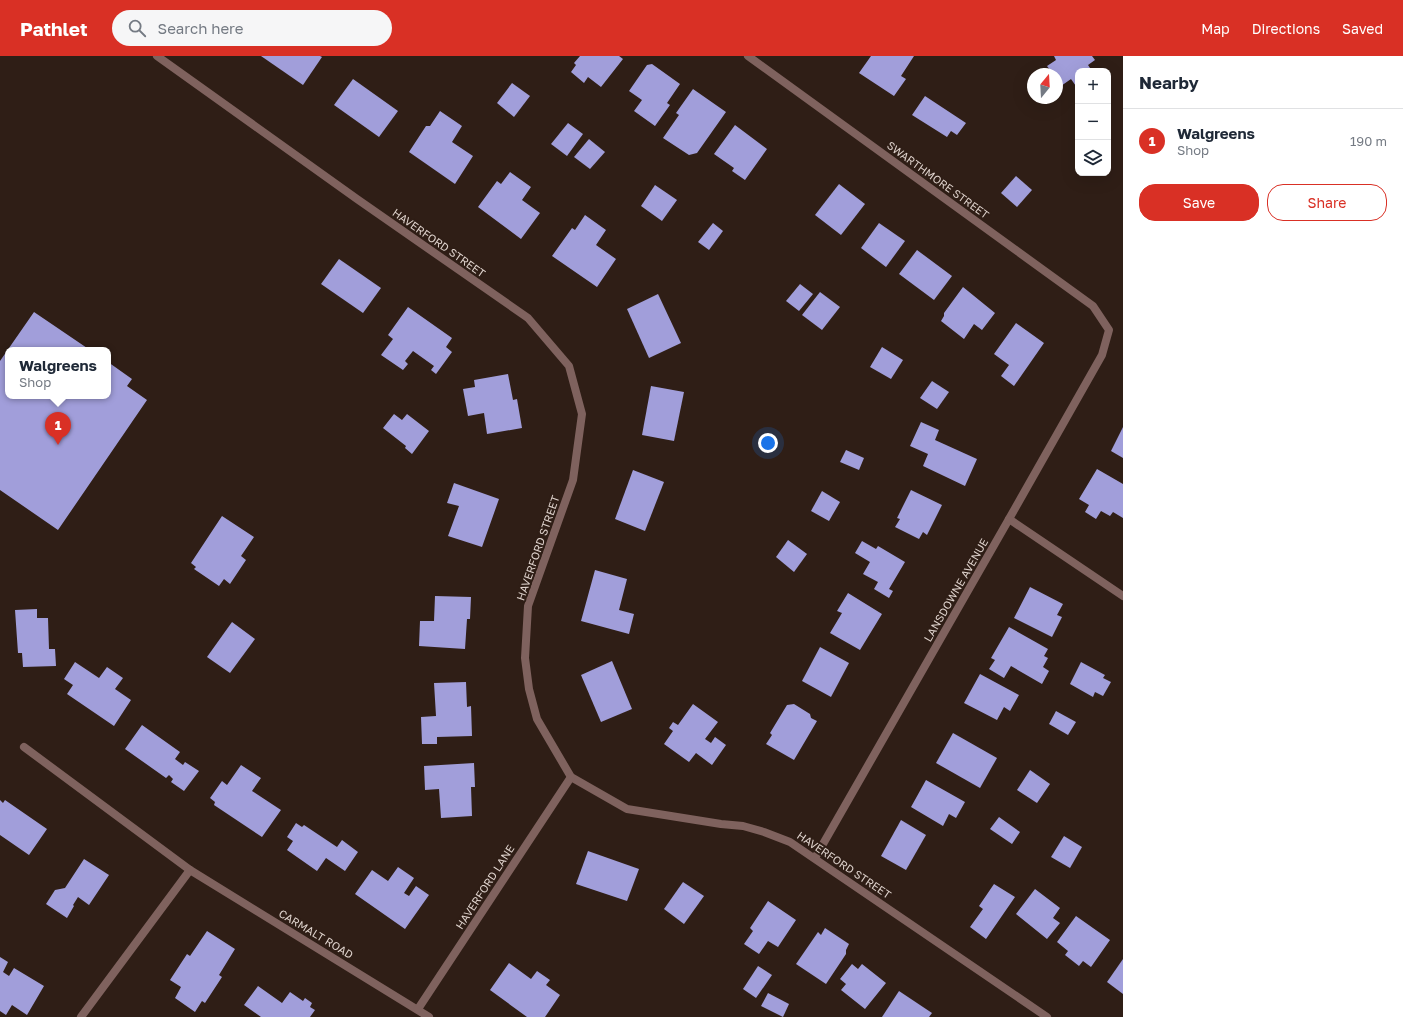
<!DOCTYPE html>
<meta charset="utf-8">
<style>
:root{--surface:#fff;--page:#f6f6f7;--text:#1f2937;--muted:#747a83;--line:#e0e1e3;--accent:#d93025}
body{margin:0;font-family:"Golos Text",sans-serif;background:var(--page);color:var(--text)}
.controls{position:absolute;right:12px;top:12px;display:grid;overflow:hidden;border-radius:8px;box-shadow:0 4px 16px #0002}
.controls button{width:36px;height:36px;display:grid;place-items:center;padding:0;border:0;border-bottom:1px solid var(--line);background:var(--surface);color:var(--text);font:20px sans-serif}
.compass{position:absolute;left:1027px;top:12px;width:36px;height:36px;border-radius:50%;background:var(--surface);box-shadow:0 4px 16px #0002;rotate:18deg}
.you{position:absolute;left:768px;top:387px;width:14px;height:14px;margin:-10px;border:3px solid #fff;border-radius:50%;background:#1a73e8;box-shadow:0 0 0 6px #1a73e833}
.badge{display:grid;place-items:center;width:26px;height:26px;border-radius:50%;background:var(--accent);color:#fff;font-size:13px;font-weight:700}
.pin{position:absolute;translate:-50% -33px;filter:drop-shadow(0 1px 2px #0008)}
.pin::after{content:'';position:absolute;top:21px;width:14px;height:12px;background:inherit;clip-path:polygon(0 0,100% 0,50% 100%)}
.popup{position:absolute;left:5px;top:291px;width:106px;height:52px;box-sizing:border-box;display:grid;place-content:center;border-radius:8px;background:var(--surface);filter:drop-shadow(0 1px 3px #0005);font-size:13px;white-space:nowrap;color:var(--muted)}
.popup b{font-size:15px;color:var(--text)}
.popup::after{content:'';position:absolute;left:50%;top:100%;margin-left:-8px;border:8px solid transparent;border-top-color:var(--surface)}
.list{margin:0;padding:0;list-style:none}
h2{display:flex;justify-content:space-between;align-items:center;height:52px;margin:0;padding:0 16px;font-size:17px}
h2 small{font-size:13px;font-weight:400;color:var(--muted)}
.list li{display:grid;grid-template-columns:26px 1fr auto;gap:12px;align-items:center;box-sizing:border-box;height:64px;padding:0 16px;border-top:1px solid var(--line)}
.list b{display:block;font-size:15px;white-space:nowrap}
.list p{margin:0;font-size:13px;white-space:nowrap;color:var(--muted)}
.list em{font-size:13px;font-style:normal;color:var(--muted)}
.actions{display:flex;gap:8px;padding:12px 16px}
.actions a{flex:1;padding:9px 0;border:1px solid var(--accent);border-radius:16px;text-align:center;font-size:14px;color:var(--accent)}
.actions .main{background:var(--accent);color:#fff}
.icon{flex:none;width:22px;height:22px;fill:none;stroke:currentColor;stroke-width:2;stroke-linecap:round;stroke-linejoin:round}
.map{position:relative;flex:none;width:1123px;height:961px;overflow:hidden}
header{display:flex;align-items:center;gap:24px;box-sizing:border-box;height:56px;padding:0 20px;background:var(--accent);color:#fff}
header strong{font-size:19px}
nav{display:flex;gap:22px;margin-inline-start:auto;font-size:14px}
.search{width:280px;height:36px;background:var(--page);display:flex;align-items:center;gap:10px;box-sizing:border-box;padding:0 14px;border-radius:22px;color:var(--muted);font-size:15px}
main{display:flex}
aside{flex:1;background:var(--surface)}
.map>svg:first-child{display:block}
.building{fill:#a19eda}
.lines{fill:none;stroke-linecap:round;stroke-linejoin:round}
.street{stroke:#7f625e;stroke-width:8}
.labels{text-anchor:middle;stroke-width:4;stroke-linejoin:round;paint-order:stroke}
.street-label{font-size:11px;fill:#ded2cc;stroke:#2f1e16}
</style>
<header>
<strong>Pathlet</strong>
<div class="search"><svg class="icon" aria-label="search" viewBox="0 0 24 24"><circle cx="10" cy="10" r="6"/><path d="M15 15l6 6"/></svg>Search here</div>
<nav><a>Map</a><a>Directions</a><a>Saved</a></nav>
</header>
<main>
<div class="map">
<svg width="1123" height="961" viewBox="0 0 1123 961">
<rect width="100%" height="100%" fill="#2f1e16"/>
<g class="building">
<path d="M 261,0 L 320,0 L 322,1 L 303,29 Z"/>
<path d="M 580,0 L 619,0 L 623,3 L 601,31 L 588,21 L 584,27 L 571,16 L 576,9 L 574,7 Z"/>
<path d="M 871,0 L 914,0 L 901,20 L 906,23 L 894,40 L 859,17 Z"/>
<path d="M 1054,0 L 1092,0 L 1095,4 L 1088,9 L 1092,15 L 1078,15 L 1078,33 L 1071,23 L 1061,30 L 1057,24 L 1057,18 L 1053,18 L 1047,10 L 1056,4 Z"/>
<path d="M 652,8 L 680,28 L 667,47 L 670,49 L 655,70 L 634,55 L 642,44 L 629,35 L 647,9 Z"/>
<path d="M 353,23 L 398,55 L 379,81 L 334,49 Z"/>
<path d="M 512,27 L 530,40 L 514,61 L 497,47 Z"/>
<path d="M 693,33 L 726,56 L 697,97 L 689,99 L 663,82 L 679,59 L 676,57 Z"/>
<path d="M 925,40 L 966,67 L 957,79 L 951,75 L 947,81 L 912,59 Z"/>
<path d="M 440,55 L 462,70 L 452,86 L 473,100 L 455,128 L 409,96 L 426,70 L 430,70 Z"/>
<path d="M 568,67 L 583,78 L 567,100 L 551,88 Z"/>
<path d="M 735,69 L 767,93 L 745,124 L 732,115 L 734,112 L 714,98 Z"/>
<path d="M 589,83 L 605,96 L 590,113 L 574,101 Z"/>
<path d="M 510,116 L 531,131 L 522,144 L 540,157 L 521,183 L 478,151 L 497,125 L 501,128 Z"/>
<path d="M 1016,120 L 1032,134 L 1017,151 L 1001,137 Z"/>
<path d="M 839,128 L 865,148 L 841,179 L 815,159 Z"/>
<path d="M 655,129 L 677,144 L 662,165 L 641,150 Z"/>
<path d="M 585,159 L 606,174 L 596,189 L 616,203 L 597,231 L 552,200 L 572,172 L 575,174 Z"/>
<path d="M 713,167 L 723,175 L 709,194 L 698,186 Z"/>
<path d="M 879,167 L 905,185 L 886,211 L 861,192 Z"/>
<path d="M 917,194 L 952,220 L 934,244 L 899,218 Z"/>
<path d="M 339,203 L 381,232 L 363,257 L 321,228 Z"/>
<path d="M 800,228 L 813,238 L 799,255 L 786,245 Z"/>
<path d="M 963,231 L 995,257 L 982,274 L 974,268 L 964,283 L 941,265 L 944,260 L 944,257 Z"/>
<path d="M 820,236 L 840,251 L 822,274 L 802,259 Z"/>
<path d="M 658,238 L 681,287 L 649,302 L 627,253 Z"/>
<path d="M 408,251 L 452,282 L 446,291 L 452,296 L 436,318 L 431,314 L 434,310 L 413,295 L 405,305 L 408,308 L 403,314 L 381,299 L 393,283 L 388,279 Z"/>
<path d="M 34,256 L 90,294 L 8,294 L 8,340 L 108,340 L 108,306 L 132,323 L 127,330 L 147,344 L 58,474 L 0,434 L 0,305 Z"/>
<path d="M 1016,267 L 1044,287 L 1014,330 L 1001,320 L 1009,309 L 994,298 Z"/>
<path d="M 882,291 L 903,304 L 891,323 L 870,311 Z"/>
<path d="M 508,318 L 513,344 L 517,343 L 522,372 L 487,378 L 484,357 L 468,360 L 463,333 L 475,331 L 474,324 Z"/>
<path d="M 932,325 L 949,336 L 937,353 L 920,342 Z"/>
<path d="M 651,330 L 684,336 L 674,385 L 642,379 Z"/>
<path d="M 394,358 L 402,364 L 407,358 L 429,375 L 412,398 L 405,392 L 406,390 L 383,372 Z"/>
<path d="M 921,366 L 939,374 L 935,384 L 977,403 L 965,430 L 923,410 L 928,398 L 910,390 Z"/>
<path d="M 1123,371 L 1123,402 L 1111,395 Z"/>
<path d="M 846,394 L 864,402 L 859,414 L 840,406 Z"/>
<path d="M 1097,413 L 1123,428 L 1123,462 L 1113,456 L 1110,460 L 1101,455 L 1096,463 L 1085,456 L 1089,449 L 1079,443 Z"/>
<path d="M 633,414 L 664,426 L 645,475 L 615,463 Z"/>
<path d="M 454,427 L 499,443 L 482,491 L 448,480 L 459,450 L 447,447 Z"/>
<path d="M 911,434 L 942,449 L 927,479 L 923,476 L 919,483 L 895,471 L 900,463 L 897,462 Z"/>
<path d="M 822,435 L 840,446 L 829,465 L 811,455 Z"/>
<path d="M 222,460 L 254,481 L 241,500 L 246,504 L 230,528 L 224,523 L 219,530 L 194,513 L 196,511 L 191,507 Z"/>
<path d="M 788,484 L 807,498 L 794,516 L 776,501 Z"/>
<path d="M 862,485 L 876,493 L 878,490 L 905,506 L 889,533 L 893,535 L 889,542 L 874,533 L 878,526 L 863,518 L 870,506 L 855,497 Z"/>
<path d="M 595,514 L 627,523 L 619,554 L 634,558 L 629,578 L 581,565 Z"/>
<path d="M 1030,531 L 1063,548 L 1057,559 L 1062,561 L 1052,581 L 1014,562 Z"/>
<path d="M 848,537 L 882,558 L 860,594 L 830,577 L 842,557 L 837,555 Z"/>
<path d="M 435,540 L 471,541 L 470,563 L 467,563 L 465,593 L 419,590 L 420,565 L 434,565 Z"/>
<path d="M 37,553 L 37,562 L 48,562 L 49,593 L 55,593 L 56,610 L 23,611 L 22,597 L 18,597 L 15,554 Z"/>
<path d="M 232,566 L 255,583 L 230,617 L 207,601 Z"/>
<path d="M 1009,571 L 1048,593 L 1044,600 L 1048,602 L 1043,611 L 1049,615 L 1042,628 L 1011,610 L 1004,622 L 989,613 L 995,604 L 991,602 Z"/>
<path d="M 820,591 L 849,607 L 831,641 L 802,625 Z"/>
<path d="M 612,605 L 632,653 L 601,666 L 581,619 Z"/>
<path d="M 75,606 L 99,622 L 107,611 L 123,622 L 115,633 L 131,644 L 114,670 L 67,638 L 73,629 L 64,623 Z"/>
<path d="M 1081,606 L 1105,619 L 1103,622 L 1111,626 L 1103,640 L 1095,636 L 1093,641 L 1070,628 Z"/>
<path d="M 980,618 L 1019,639 L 1010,655 L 1004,651 L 997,664 L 964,647 Z"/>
<path d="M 466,626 L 467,651 L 471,650 L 472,680 L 437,681 L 437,688 L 422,688 L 421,661 L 436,660 L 434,627 Z"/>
<path d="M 693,648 L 718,666 L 705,683 L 711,687 L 715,681 L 726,689 L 712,709 L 696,697 L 689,706 L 664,688 L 673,675 L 669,672 L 673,666 L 678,669 Z"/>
<path d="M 794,648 L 810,658 L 811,662 L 817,665 L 794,704 L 766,688 L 772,679 L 770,677 L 787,649 Z"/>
<path d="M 1056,655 L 1076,666 L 1068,679 L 1049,668 Z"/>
<path d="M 142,669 L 180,696 L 175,703 L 183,709 L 185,706 L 199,715 L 184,735 L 171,726 L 173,723 L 169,719 L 166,722 L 125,693 Z"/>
<path d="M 953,677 L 997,702 L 980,732 L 936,707 Z"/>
<path d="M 474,707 L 475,731 L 471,731 L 472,760 L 441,762 L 439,733 L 425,734 L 424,710 Z"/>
<path d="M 241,709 L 261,722 L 252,735 L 281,754 L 262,781 L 214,749 L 215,746 L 210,742 L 222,725 L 227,729 Z"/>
<path d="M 1030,714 L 1050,728 L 1037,747 L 1017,734 Z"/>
<path d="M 926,724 L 965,746 L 956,762 L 949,758 L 943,770 L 911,751 Z"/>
<path d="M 0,744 L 3,747 L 5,744 L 47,773 L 29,799 L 0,779 Z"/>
<path d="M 999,761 L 1020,776 L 1012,788 L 990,773 Z"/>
<path d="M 901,764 L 926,779 L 906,814 L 881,800 Z"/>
<path d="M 296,767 L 302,771 L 304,769 L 337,791 L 342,784 L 358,796 L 345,815 L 326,802 L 317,815 L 287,794 L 293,785 L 287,781 Z"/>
<path d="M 1064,780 L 1082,791 L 1070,812 L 1051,801 Z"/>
<path d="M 588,795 L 639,813 L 627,845 L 576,828 Z"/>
<path d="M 84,803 L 109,819 L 89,849 L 78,841 L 73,849 L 74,850 L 67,862 L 46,848 L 55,834 L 65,832 Z"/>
<path d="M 398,811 L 414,822 L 404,837 L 409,840 L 416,830 L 429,839 L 405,873 L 355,838 L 372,814 L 388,825 Z"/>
<path d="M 683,826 L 704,840 L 684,868 L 664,853 Z"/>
<path d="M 994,828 L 1015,841 L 986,883 L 970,871 L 983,853 L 979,850 Z"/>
<path d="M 1035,833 L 1060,852 L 1053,862 L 1060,867 L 1047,883 L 1016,858 Z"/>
<path d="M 768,845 L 796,864 L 778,891 L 768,885 L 759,898 L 744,888 L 753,875 L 750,872 Z"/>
<path d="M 1076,860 L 1110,884 L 1091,911 L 1083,905 L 1079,910 L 1065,899 L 1068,895 L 1057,886 Z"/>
<path d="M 825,872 L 849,888 L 846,894 L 846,898 L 826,928 L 796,908 L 818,876 L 821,879 Z"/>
<path d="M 207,875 L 235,893 L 219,919 L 222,921 L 205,947 L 202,945 L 195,956 L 175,942 L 181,931 L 170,924 L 187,898 L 190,900 Z"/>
<path d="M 0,901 L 8,906 L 3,916 L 9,920 L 14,912 L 44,930 L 27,959 L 12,949 L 6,959 L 0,955 Z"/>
<path d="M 1123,903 L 1123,938 L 1107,926 Z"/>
<path d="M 509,907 L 531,923 L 537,915 L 550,924 L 546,929 L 560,939 L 545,961 L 527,961 L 490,934 Z"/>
<path d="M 852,908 L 858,913 L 862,908 L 886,927 L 865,953 L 841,934 L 846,928 L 840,923 Z"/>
<path d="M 758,910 L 772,919 L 756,942 L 743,933 Z"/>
<path d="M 258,930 L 282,947 L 290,936 L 303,945 L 305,942 L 312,947 L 310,951 L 315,954 L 310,961 L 261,961 L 244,949 Z"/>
<path d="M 899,935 L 932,957 L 929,961 L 882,961 Z"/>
<path d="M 768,937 L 789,948 L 783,961 L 761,950 Z"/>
</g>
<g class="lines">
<g class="street">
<path d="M 157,0 L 357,143 L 528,262 L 569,310 L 582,358 L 573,424 L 528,550 L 525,602 L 529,633 L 537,663 L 571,721 L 627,753 L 721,768 L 743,770 L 764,776 L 790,786 L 1047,961"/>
<path d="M 748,0 L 1093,250 L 1109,274 L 1102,299 L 1009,463 L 815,802"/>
<path d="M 1009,463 L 1123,540"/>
<path d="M 24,691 L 190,814 L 429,961"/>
<path d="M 418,953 L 571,721"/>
<path d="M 81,961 L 190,814"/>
</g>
</g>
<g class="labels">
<g class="street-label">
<text transform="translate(938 124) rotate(36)" y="4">SWARTHMORE STREET</text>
<text transform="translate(439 187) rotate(35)" y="4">HAVERFORD STREET</text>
<text transform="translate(538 492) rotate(-71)" y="4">HAVERFORD STREET</text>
<text transform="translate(956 534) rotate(-60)" y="4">LANSDOWNE AVENUE</text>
<text transform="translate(844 809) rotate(34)" y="4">HAVERFORD STREET</text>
<text transform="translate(485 831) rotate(-57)" y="4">HAVERFORD LANE</text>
<text transform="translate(316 878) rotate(31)" y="4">CARMALT ROAD</text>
</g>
</g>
</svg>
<div class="controls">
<button>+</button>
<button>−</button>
<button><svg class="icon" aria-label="layers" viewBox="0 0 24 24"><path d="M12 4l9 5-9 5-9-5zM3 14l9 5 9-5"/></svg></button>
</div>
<svg class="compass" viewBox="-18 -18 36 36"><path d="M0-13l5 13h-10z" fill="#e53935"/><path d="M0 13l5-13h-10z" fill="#747a83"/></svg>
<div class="you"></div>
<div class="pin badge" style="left:58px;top:389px">1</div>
<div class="popup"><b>Walgreens</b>Shop</div>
</div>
<aside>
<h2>Nearby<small></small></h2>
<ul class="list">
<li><span class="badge">1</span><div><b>Walgreens</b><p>Shop</p></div><em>190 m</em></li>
</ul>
<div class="actions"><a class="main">Save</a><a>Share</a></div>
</aside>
</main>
